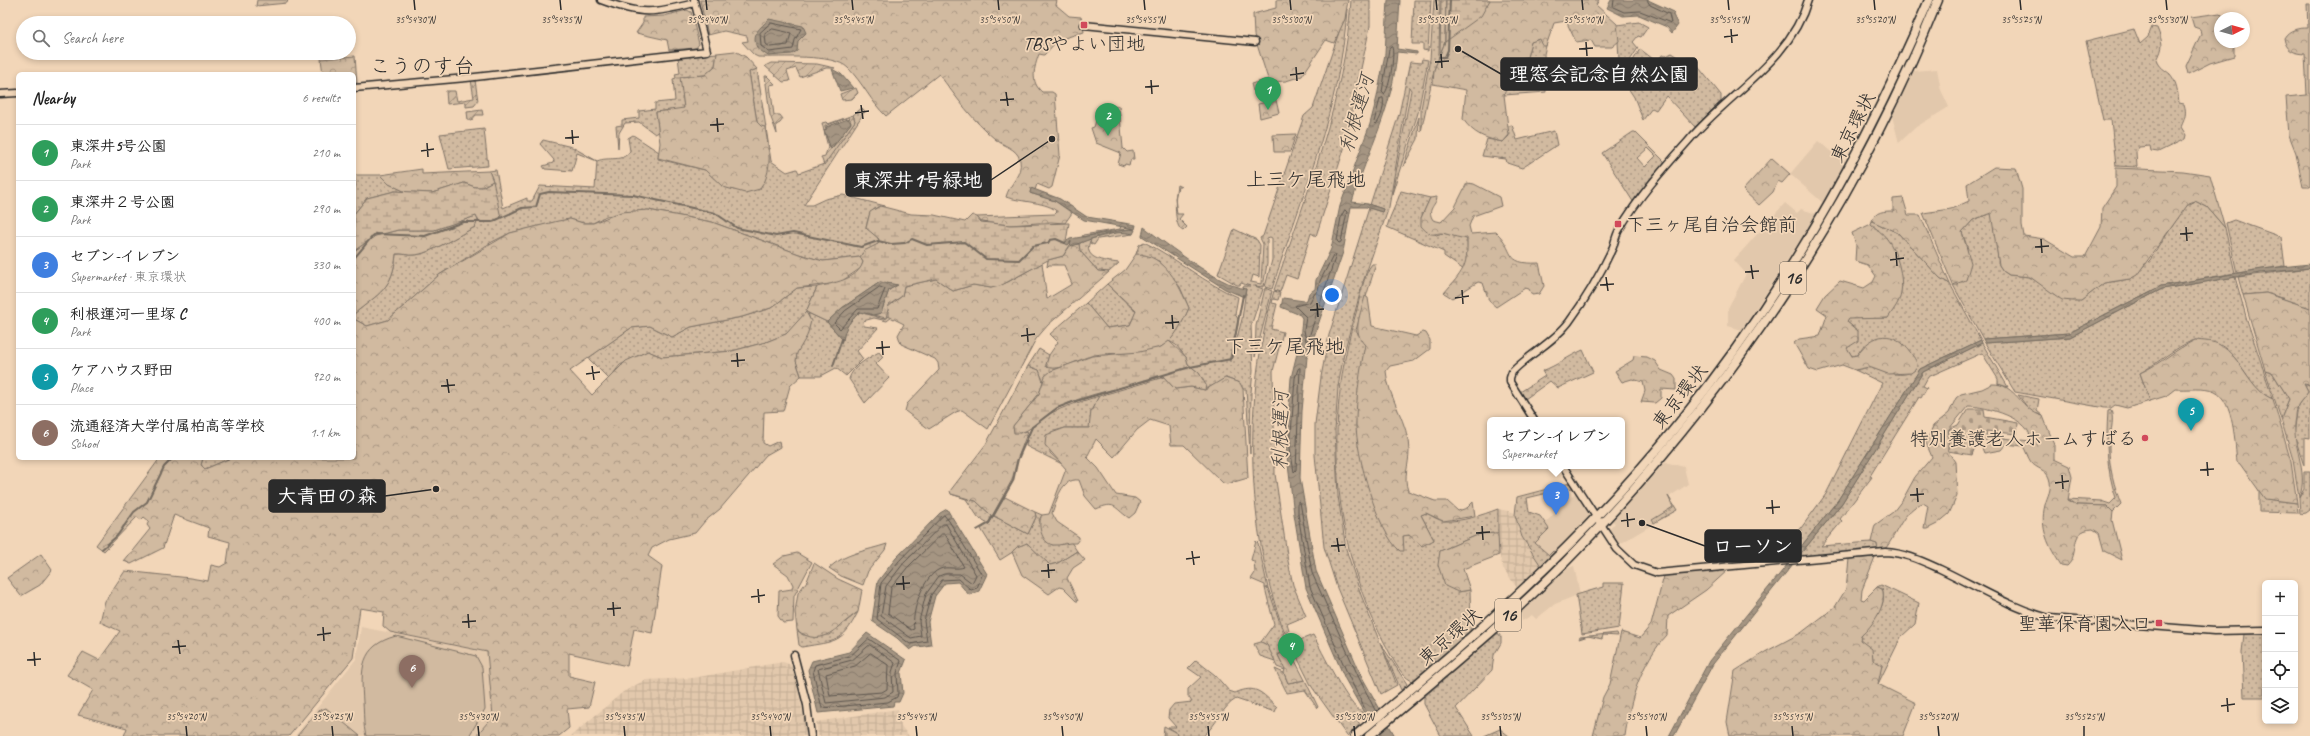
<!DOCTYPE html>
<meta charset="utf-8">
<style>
:root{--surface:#fff;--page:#f2f2f2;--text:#222;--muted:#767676;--line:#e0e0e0;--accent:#b45309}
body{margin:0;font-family:Caveat,"Klee One",sans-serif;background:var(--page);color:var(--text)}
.controls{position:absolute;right:12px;bottom:12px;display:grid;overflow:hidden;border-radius:6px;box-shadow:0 2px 6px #0003}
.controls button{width:36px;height:36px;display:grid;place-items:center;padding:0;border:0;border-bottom:1px solid var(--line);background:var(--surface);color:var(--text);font:20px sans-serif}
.compass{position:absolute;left:2214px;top:12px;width:36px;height:36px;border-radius:50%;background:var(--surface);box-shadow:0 2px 6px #0003;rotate:85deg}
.you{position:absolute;left:1332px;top:295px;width:14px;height:14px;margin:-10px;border:3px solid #fff;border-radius:50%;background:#1a73e8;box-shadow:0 0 0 6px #1a73e833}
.badge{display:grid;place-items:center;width:26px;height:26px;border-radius:50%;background:var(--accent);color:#fff;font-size:13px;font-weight:700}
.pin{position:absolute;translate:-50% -33px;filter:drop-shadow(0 1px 2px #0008)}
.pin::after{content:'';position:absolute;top:21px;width:14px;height:12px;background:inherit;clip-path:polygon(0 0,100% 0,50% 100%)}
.popup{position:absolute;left:1487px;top:417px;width:138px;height:52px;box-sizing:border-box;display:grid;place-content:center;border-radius:6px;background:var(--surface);filter:drop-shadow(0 1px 3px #0005);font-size:13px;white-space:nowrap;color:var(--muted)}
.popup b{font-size:15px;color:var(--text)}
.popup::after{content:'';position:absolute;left:50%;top:100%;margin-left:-8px;border:8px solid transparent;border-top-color:var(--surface)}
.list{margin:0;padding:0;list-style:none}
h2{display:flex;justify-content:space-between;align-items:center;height:52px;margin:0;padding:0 16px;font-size:17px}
h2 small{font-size:13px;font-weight:400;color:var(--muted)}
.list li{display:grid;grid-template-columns:26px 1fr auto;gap:12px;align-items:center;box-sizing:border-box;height:56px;padding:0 16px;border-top:1px solid var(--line)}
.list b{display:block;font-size:15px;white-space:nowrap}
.list p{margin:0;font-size:13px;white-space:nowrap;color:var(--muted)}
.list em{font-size:13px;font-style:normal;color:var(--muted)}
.icon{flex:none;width:22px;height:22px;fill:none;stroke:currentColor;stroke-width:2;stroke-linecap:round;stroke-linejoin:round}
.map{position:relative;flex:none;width:2310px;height:736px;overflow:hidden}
.search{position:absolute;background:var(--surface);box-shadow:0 2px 6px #0003;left:16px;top:16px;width:340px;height:44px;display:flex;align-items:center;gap:10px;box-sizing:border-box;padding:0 14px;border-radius:22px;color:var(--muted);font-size:15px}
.panel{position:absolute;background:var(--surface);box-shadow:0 2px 6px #0003;left:16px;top:72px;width:340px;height:388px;border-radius:6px}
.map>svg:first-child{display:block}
.built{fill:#e2c8ac}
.industrial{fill:url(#industrial-grid)}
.grass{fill:url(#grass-dots);stroke:#7e7266;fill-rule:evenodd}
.forest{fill:url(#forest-crowns);stroke:#7e7266}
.wetland{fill:url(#wetland-marsh);stroke:#7e7266}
.cemetery{fill:url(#cemetery-stones);stroke:#7e7266}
.garden{fill:url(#garden-furrows);stroke:#7e7266;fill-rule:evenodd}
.pitch{fill:#d1baa0;stroke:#7e7266}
.water{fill:url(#water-waves);stroke:#746b5f}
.pier{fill:#f2d6b8}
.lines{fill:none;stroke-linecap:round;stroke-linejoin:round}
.shore{stroke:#5c554e;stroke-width:1}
.stream{stroke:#746b5f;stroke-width:2}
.tertiary-casing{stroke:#2b2b2b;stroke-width:9}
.trunk-casing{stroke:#2b2b2b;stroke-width:11}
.tertiary{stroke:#f2d6b8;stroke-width:6}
.trunk{stroke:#f2d6b8;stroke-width:8}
.ticks{fill:none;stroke:#2b2b2b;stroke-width:1.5}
.poi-dot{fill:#d1495b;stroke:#f2d6b8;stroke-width:1.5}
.labels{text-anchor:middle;stroke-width:3.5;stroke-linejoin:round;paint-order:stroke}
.shield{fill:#f2d6b8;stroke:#675e55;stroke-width:1}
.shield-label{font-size:18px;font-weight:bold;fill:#2b2b2b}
.poi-label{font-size:19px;fill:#2b2b2b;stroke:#f2d6b8;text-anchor:end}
.street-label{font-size:19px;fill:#2b2b2b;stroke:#f2d6b8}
.water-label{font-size:20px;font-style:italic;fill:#4a4641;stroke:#f2d6b8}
.neighbourhood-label{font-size:20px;fill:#2b2b2b;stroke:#f2d6b8}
.quarter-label{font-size:21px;fill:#2b2b2b;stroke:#f2d6b8}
.ticks-label{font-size:10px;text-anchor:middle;fill:#2b2b2b;stroke:#f2d6b8;stroke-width:3.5;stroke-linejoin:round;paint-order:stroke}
.leader{fill:none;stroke:#2b2b2b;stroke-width:1.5}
.callout-dot{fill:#2b2b2b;stroke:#f2d6b8;stroke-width:1.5}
.callout{fill:#2b2b2b;stroke:#2b2b2b;stroke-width:1.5}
.callout-label{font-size:20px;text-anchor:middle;font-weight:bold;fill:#fff}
</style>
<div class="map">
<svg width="2310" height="736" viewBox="0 0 2310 736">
<defs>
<pattern id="industrial-grid" width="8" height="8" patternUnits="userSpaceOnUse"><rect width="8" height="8" fill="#e2c8ac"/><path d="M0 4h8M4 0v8" fill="none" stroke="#c2ac94"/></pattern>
<pattern id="grass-dots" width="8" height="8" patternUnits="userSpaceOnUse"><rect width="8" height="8" fill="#d1baa0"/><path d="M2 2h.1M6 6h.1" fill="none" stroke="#aa9783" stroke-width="1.8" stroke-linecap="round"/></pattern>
<pattern id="forest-crowns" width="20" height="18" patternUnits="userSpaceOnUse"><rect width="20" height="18" fill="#d1baa0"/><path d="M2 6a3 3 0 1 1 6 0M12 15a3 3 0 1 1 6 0" fill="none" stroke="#aa9783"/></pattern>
<pattern id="wetland-marsh" width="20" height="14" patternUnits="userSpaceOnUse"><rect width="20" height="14" fill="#d1baa0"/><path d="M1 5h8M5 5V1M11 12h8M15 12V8" fill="none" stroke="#aa9783"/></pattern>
<pattern id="cemetery-stones" width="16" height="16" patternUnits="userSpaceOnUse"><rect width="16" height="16" fill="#d1baa0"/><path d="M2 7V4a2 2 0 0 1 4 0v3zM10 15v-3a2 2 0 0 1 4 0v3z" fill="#aa9783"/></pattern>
<pattern id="garden-furrows" width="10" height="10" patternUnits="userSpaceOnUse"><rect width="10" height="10" fill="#d1baa0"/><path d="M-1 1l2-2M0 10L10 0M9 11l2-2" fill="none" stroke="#aa9783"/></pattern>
<pattern id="water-waves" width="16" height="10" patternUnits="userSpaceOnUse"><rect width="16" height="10" fill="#a59582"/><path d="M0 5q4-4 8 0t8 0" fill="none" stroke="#877a6b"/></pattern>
</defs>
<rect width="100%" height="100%" fill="#f2d6b8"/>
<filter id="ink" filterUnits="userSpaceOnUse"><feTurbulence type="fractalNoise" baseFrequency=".025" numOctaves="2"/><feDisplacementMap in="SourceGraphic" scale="8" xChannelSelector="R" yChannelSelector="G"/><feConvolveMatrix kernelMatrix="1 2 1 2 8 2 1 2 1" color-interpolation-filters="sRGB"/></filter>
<g filter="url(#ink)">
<g class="built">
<path d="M 1937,69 L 1941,90 L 1949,107 L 1916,127 L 1899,143 L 1892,116 L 1914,71 Z"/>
<path d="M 1818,141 L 1846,162 L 1823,203 L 1790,174 Z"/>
<path d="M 1785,203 L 1797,213 L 1801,209 L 1817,214 L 1742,330 L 1728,326 L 1728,308 L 1746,274 L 1734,260 Z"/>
<path d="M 1665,462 L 1684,467 L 1688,484 L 1669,497 L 1677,510 L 1618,545 L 1608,531 L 1615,523 L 1612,521 Z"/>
<path d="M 1576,492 L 1591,515 L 1544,563 L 1533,539 L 1545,526 L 1544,524 Z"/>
<path d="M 1574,566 L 1580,594 L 1555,604 L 1536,619 L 1532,615 L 1522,621 L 1520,612 L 1566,569 Z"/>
<path d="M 361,627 L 487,652 L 493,716 L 476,736 L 295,736 L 356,659 Z"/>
</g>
<g class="industrial">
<path d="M 1498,509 L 1513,512 L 1515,515 L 1522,537 L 1541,566 L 1517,588 L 1503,568 L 1500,557 L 1497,544 Z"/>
<path d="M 783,662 L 791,665 L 793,668 L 808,736 L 571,736 L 623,692 L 645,680 L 693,678 Z"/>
<path d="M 898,709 L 901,726 L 909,736 L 818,736 L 816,722 Z"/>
</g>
<g class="grass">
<path d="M 1351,0 L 1370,0 L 1370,26 L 1344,149 L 1316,236 L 1311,233 L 1297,279 L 1286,275 L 1280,292 L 1274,290 C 1306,194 1345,101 1351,0 Z"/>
<path d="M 1414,0 L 1431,0 L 1428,51 L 1423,50 L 1423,44 L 1412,44 Z"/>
<path d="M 1434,0 L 1440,0 L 1439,57 L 1434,70 L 1421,132 L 1421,109 L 1430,59 Z"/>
<path d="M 1441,0 L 1446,0 L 1445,42 L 1440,54 Z"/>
<path d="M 1347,9 C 1341,107 1301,196 1272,289 L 1265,287 L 1272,260 L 1272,238 L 1270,237 L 1267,238 L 1267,264 L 1263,287 L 1255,286 L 1263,289 L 1251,326 L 1253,371 L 1251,392 L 1250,454 L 1246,389 L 1243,389 L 1239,383 L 1226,378 L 1205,390 L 1206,388 L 1199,373 L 1188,364 L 1186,357 L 1176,345 L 1169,341 L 1179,328 L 1189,308 L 1180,287 L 1159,261 L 1136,254 L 1139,245 L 1144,242 C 1177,258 1205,284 1238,297 L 1235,314 L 1238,319 L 1238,325 L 1229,361 L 1231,361 L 1242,319 L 1246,289 L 1243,288 L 1244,286 L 1250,286 L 1241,283 L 1240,285 L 1237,285 L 1218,274 L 1234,229 L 1257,240 L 1260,245 L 1259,277 L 1253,275 L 1251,282 L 1261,284 L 1263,244 L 1260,238 L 1263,236 L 1304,116 L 1313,108 Z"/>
<path d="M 1639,22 L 1648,27 L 1641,37 L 1638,36 L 1633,42 L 1638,48 L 1620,76 L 1617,25 Z"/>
<path d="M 2152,27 L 2157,28 C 2163,43 2164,46 2157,60 C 2160,68 2164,69 2170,74 C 2177,82 2178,93 2179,103 L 2184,104 C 2187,113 2185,118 2181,127 L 2186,135 L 2185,139 L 2158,152 L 2151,151 L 2150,146 L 2139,147 L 2136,152 L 2137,167 L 2116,166 L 2111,120 L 2103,120 L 2086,41 L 2134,29 L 2140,44 L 2148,37 Z"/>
<path d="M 1549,34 L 1544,54 L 1546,92 L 1504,95 L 1508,80 L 1527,57 L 1531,42 Z"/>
<path d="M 1640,49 L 1657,62 L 1662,55 L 1666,56 L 1672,53 L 1680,58 L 1691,58 L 1721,95 L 1721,101 L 1695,127 L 1666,96 L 1656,110 L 1652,108 L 1643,120 L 1634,97 L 1622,79 Z"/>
<path d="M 717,53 L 715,66 L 705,75 L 681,77 L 684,109 L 656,112 L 659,132 L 655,134 L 639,122 L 625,123 L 619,133 L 618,148 L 616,126 L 622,125 L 622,120 L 639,118 L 639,111 L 655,109 L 655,103 L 675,101 L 673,79 L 676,78 L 675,74 L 680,73 L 678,57 Z"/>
<path d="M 1422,59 L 1428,60 L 1418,113 L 1392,194 L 1411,90 L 1409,87 L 1389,207 L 1363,282 L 1344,353 L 1338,387 L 1335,431 L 1338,496 L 1346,549 L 1361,595 L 1397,685 L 1381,694 L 1337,588 L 1324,547 L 1315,455 L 1315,424 L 1321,377 L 1329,335 L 1369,208 L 1382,212 L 1383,209 L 1370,205 L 1399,114 L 1410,62 L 1421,63 Z"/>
<path d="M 757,69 L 771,161 L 787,172 L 797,169 L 799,173 L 824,164 L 855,121 L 853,115 L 862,108 L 865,111 L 804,205 L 812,205 L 825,199 L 843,195 L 885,206 C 871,206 868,216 866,228 L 876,235 L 880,242 C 874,249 865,250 860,257 L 823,261 L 799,254 L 712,222 L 648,210 L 606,216 L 593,223 L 583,223 L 570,219 L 510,233 L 492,242 L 439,275 L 388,320 L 367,326 L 354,319 L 354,314 C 379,293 393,289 396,254 C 403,253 408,256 414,255 C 428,255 461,234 475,227 L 478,220 L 485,223 L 493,181 L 489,171 L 496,170 L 503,208 L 527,198 L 527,201 L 532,201 L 540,186 L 595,189 L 597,161 L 577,153 L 572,171 L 545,169 L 543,166 L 553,163 L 554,160 L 540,144 L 543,140 L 572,147 L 597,161 C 609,156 622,163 630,151 L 628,138 L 633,135 L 659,152 L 658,159 L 705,170 L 724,187 L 733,189 L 761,184 L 764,182 L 761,126 L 757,122 L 749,72 Z"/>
<path d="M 1268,79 L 1270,82 L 1276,82 L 1279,94 L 1271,96 L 1268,87 L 1253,91 L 1251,84 Z"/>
<path d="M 1419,117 L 1418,139 L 1403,167 Z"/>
<path d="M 1512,125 L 1517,140 L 1554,131 L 1557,145 L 1522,168 L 1507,163 L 1506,159 L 1482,156 L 1487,139 L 1503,142 L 1509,136 L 1507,126 Z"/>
<path d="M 484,129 L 488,166 L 449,169 L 440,134 Z"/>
<path d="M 1633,132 L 1635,132 L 1664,161 L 1664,164 L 1634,203 L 1602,153 ZM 1648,148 L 1656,156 L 1645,167 L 1637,158 Z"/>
<path d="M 354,175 L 380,175 L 389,184 L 406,192 L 395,191 L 367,198 L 354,214 L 354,189 L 356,186 Z"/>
<path d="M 1401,191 L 1430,198 L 1421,218 L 1436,235 L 1443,233 L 1467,239 L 1468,259 L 1464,270 L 1444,256 L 1444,252 L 1387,227 C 1390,214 1397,204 1401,191 Z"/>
<path d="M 2195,201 L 2207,207 L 2225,228 L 2235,273 L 2161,286 L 2069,333 L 1983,339 L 1953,285 L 1958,285 L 1968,249 L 1962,232 L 1973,220 L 1992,213 L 1999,265 L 2003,271 L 2009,275 L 2030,277 L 2081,301 L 2104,283 L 2130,279 L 2150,260 L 2185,207 Z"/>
<path d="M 2234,220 L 2281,237 L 2285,266 L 2237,273 L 2226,223 Z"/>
<path d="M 1872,221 L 1898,233 L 1940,278 L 1950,284 L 1981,340 L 1920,369 L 1838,500 L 1792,558 L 1789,558 L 1793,539 L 1826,494 L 1882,383 L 1855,370 C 1860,369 1866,367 1871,368 C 1885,371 1903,380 1916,369 L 1864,345 L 1857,355 L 1852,356 L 1847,348 L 1858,331 L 1847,322 L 1849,318 L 1888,318 L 1887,239 L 1871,224 Z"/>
<path d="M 1121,226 L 1135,229 L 1117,230 L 1082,237 L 1083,235 L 1120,229 Z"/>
<path d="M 1087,239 L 1091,239 C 1081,259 1103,261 1119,263 L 1109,272 L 1098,271 L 1080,251 L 1079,244 Z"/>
<path d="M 1372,264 L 1376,264 L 1356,330 L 1365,345 L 1358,399 L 1356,426 L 1363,467 L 1403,551 L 1403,536 L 1406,535 L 1434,540 L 1421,515 L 1426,513 C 1432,516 1438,520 1444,521 C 1462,522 1482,515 1498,509 L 1498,533 L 1480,534 L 1440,551 L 1458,592 L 1470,590 L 1471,630 L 1412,681 C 1399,675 1390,653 1384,642 C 1331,541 1324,421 1356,313 C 1359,301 1364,273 1372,264 Z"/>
<path d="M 2310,268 L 2310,308 L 2266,293 L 2243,295 L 2238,277 Z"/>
<path d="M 2235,277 L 2247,320 L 2273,399 C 2245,390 2243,348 2208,342 C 2204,342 2199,340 2196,340 C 2182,342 2154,366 2140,373 L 2150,401 L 2127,408 L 2115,405 L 2111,408 L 2105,408 L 2015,392 L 1985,343 L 2070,337 L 2162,289 Z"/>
<path d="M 1107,284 L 1136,312 L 1130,325 L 1107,328 L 1086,303 Z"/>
<path d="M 817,287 L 806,312 L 797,323 L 786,334 L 766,342 L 732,351 L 662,357 L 648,351 L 620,365 L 609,379 L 588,358 L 631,328 L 650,326 L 672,337 L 691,327 L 742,317 L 771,308 L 797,288 Z"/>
<path d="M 1265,288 L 1272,291 L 1255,357 L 1256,326 Z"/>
<path d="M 1274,291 L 1280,293 L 1278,300 L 1273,299 L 1272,303 L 1277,304 L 1271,329 L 1283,332 L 1273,371 L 1275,474 L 1288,561 L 1293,585 L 1306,616 L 1287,624 L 1289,631 L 1285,633 C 1245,531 1243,396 1274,291 Z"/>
<path d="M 860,312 L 884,319 L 888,316 L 892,317 L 887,321 L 874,318 L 863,321 L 864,326 L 878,328 L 857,351 L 863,359 L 846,376 L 836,368 L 821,376 L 801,376 C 800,371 797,366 796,361 C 794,344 816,334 808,313 L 827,322 L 843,340 L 846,326 Z"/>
<path d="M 1982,343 L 2008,387 L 1998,384 L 1998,379 L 1982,353 L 1928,377 L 1923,386 L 1927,388 L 1921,398 L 1919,397 L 1870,476 L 1872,477 L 1840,519 L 1842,521 L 1821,546 L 1871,542 L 1877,544 L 1878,550 L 1798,557 L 1842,503 L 1923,372 Z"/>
<path d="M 1039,349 L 1049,355 L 1046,365 L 1047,367 L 1066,366 C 1055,369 1047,371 1043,382 L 1039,370 L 1028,366 Z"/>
<path d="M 1583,350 L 1593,372 L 1558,388 L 1550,381 L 1525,399 L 1520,392 L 1545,376 L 1542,371 C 1558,365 1567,357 1583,350 Z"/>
<path d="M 879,352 L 883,357 L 876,364 L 889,378 L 865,403 L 849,379 C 852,367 868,358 879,352 Z"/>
<path d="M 2265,370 L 2272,372 L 2289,399 L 2281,419 Z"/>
<path d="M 2304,383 L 2310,385 L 2310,438 L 2304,437 L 2304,466 L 2294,434 L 2298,405 L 2308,392 Z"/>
<path d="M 2018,395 L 2039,399 L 2037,411 L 2043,416 L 2031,412 Z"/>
<path d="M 1099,396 L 1091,411 L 1090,428 L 1065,428 L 1051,432 L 1050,453 L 1062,464 L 1026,446 C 1027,441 1028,435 1030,431 C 1040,412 1080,402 1099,396 Z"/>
<path d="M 2111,410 C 2115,421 2109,436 2109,447 C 2109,467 2114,486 2121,504 L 2113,512 L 2107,506 L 2077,505 L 2068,499 L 2101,501 L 2110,504 L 2116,498 C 2106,469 2106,441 2108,411 Z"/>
<path d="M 203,458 L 231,458 L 205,469 L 201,465 Z"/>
<path d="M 2304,472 L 2310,472 L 2310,510 L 2306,513 L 2300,514 L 2299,498 L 2304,489 Z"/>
<path d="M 1570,483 L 1573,488 L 1565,489 L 1565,493 L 1560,494 L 1561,498 L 1554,500 L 1552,492 L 1527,498 L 1529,512 L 1540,516 L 1549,529 L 1535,543 L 1549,555 L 1553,551 L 1555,552 L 1541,566 L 1522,537 L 1515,515 L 1517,497 Z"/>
<path d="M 2259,488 L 2266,499 L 2297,503 L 2298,513 L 2259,512 Z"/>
<path d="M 951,494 L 976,501 L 992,516 L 988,523 L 978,517 L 966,499 Z"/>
<path d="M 1668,496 L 1677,510 L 1654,523 L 1652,520 L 1673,507 Z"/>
<path d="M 1035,512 L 1042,515 L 1039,520 L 1052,545 L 1071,542 L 1077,551 L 1058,563 L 1049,565 L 1027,543 L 1000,560 L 981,529 L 989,524 L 994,516 L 1028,534 L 1036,517 Z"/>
<path d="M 1603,583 L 1624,583 L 1619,628 L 1582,634 L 1576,595 L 1603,587 Z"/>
<path d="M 1881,585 L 1919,603 L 1915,624 L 1901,637 L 1878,684 L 1873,660 L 1860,640 C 1863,625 1890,611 1882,589 L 1877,587 Z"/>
<path d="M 1265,588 L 1268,588 L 1289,649 L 1278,655 L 1285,670 L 1277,667 L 1267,645 L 1261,642 L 1274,624 Z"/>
<path d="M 858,612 C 842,644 835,641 802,647 L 799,645 L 797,630 L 803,635 L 829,635 Z"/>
<path d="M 1498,633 L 1501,637 L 1501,643 L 1494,655 L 1492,670 L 1456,708 L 1474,736 L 1441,736 L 1424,704 L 1424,697 Z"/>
<path d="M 1617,633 L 1618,636 L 1603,635 L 1602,639 L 1588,636 L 1579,639 L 1580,637 Z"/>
<path d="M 2265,633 L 2265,697 L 2244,697 L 2242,652 L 2244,634 Z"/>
<path d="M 1291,635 L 1295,642 L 1313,635 C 1321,649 1349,708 1362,712 L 1363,714 L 1357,719 L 1360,725 L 1347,736 L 1312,687 L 1287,637 Z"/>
<path d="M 1381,644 L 1407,684 L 1401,690 Z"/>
<path d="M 1196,660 L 1215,675 L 1229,691 L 1235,693 C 1256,684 1261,692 1277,707 L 1275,712 L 1236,699 C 1222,707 1217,725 1203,736 L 1177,736 L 1176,732 L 1168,727 L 1176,727 L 1168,718 L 1169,710 L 1174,704 L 1192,702 L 1188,696 L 1188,689 L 1201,677 L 1188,668 Z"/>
<path d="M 1275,669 L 1284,673 L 1288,683 L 1305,680 L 1318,707 L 1317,708 L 1305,690 L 1287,693 Z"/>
</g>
<g class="forest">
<path d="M 257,0 L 288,0 L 287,3 L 256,6 Z"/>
<path d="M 700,0 L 1057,0 L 1056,5 L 1069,16 L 1081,17 L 1084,32 L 1058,40 L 1044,55 L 1039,54 C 1034,68 1030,82 1042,92 L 1052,92 L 1055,94 L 1060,155 L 1052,187 L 1049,189 L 1037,184 L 1035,190 L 1031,189 L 1030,193 L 1055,201 L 1072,213 L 1065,223 L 1051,222 L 1010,225 L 981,222 L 977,217 L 1055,214 L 1057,212 C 1050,202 1019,202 1006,197 C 1009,184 1023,175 1020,160 C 1017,148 1003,146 995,139 C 973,121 956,97 939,74 L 886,116 C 871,102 863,83 848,68 C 833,53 780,58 758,57 L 754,55 L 742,42 L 748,41 L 747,36 L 724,31 L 708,35 Z"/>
<path d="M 1276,0 L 1348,0 L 1345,19 L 1334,43 L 1326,40 L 1302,76 L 1286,81 L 1270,82 L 1268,79 L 1254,35 L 1253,14 L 1276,8 Z"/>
<path d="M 1446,0 L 1599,0 L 1596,5 L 1617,24 L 1619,41 L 1612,47 L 1595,47 L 1591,40 L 1576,42 L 1566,21 L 1554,23 L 1546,46 L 1543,46 L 1540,39 L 1531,42 L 1527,57 L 1508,80 L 1504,95 L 1509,135 L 1503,142 C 1486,139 1473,134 1463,119 L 1466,90 L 1433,84 L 1434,70 L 1445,42 Z"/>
<path d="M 2307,4 L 2310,4 L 2310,187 L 2303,187 L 2296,153 L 2289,135 L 2286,97 L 2307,95 L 2305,54 C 2294,53 2286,51 2284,38 C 2289,29 2299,28 2308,28 Z"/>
<path d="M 687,10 L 691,12 L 699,44 L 696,48 L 669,50 L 667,40 L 636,33 L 643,23 L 643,17 L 664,16 Z"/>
<path d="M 2220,13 L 2225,18 L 2220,18 L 2220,42 L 2234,42 L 2234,56 L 2210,63 L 2188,74 L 2186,66 L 2201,34 L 2200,29 L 2194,27 L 2191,17 Z"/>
<path d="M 735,51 L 746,57 L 757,69 L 749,72 L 757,122 L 761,126 L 765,127 C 768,144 772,161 766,178 C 765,183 761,184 760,189 L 745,193 L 723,187 L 705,170 L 658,158 L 660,143 L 656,112 L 684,108 L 680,77 L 705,75 L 715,66 L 717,53 Z"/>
<path d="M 355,56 L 357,83 L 354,83 L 354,74 L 323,74 L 321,59 Z"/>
<path d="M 1276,100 L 1279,113 L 1260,118 L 1258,104 Z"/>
<path d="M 1119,106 L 1123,148 L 1127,152 L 1133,151 L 1134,159 L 1131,159 L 1129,165 L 1125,164 L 1124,166 L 1118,164 L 1121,153 L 1096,143 L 1091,128 L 1094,127 L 1100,108 Z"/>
<path d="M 1296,134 L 1290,152 L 1274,152 L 1273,135 Z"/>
<path d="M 1772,158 L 1790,174 L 1782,183 L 1778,181 L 1773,192 L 1759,205 L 1743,190 Z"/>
<path d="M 1994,167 L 2016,168 L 2022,189 L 2022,225 L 2024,236 L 2044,239 L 2074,257 L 2085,257 L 2101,227 L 2102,208 L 2116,187 L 2116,168 L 2183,171 L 2210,175 L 2225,228 L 2207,207 L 2195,201 L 2189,203 L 2137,275 L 2130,279 L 2104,283 L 2081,301 L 2073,301 L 2062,300 L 2030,277 L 2009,275 L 2003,271 L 1999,265 L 1991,213 L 1973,220 L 1962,232 L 1971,263 L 1966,280 L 1953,285 L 1923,213 L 1951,209 L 1969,201 L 1967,184 Z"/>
<path d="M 422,169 L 422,174 L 489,171 L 493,181 L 482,187 L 475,187 L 464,183 L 432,193 L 406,192 L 389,184 L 380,175 Z"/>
<path d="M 1467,183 L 1474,184 L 1499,197 L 1501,206 L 1473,216 L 1469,226 L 1471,234 L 1496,232 C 1516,250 1502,265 1539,263 L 1544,286 L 1539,294 L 1532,295 L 1529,289 L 1525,288 L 1496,307 L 1489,301 L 1483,283 L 1478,282 L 1452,298 L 1444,293 C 1462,272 1468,268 1467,239 C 1460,238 1453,236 1446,234 C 1434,230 1434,241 1421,226 L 1421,218 L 1430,198 L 1437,197 C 1436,206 1426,209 1433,220 L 1441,222 L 1455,207 Z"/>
<path d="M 1903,198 L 1908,215 L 1920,215 L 1950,284 L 1940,278 L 1898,233 L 1872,221 C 1875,211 1885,211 1893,211 L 1893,199 Z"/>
<path d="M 648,210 L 712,222 L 799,254 L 823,261 L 860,257 L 863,262 L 861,268 L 839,283 L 797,288 L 771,308 L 742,317 L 691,327 L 672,337 L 650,326 L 631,328 L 570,371 L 592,395 L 626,361 L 648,351 L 662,357 L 732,351 L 766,342 L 786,334 L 806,312 L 811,321 L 807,336 L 797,353 L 796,361 L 801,376 L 790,386 L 783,411 L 764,412 L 763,443 L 768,446 L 779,441 L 780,447 L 766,455 L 720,509 L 705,521 L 695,533 L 669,539 L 652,548 L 648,556 L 662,566 L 652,633 L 634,629 L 627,666 L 569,653 L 569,676 L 595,682 L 589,707 L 567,709 L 569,728 L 559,736 L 476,736 L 493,716 L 487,652 L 390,632 L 383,626 L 384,612 L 360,608 L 353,658 L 289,736 L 124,736 L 127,728 L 78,715 L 93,690 L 67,675 L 83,652 L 99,660 L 120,631 L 100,622 L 105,601 L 125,571 L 190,578 L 208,581 L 211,565 L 220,567 L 227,563 L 230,542 L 208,536 L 209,528 L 174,515 L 163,548 L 131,564 L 124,561 L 150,529 L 147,525 L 149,521 L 144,517 L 141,520 L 137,517 L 104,551 L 96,545 L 160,458 L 203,458 L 201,465 L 205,469 L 231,458 L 354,458 L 354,319 L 367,326 L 388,320 L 439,275 L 510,233 L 558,221 L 570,219 L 583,223 L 593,223 L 621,212 Z"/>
<path d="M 476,216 L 478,220 L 475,227 C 461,234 428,255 414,255 C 408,256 403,253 396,254 C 393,289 379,293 354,314 L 354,251 L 375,236 L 398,230 L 434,230 Z"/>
<path d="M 1871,224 C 1876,229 1883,233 1887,239 C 1897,251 1904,278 1901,293 C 1900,302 1893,310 1888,318 L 1849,319 L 1847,322 L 1858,331 L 1858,341 L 1847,348 L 1852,356 L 1857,355 C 1873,332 1894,329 1911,353 C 1914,358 1919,363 1916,369 L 1911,373 L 1888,374 L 1869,367 L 1855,370 L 1842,365 L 1818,372 L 1809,369 L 1794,343 L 1799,339 L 1820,336 L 1827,315 L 1817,308 L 1825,295 L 1840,281 L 1864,288 L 1873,282 L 1876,276 L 1868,265 L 1855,261 L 1856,245 L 1852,233 Z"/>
<path d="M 1119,232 L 1130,232 L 1133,234 L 1098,239 L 1094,245 L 1090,243 L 1091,239 Z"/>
<path d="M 1079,244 L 1080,251 L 1098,271 L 1109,272 L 1048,325 L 1036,339 L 988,429 L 962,410 L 956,412 L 929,429 L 905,411 L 907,404 L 939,370 L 938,363 L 935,359 L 901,344 L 898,335 L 904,324 L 888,316 L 888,307 L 902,296 L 904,286 L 936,279 L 953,291 L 973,285 L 991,288 L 1008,282 L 1042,263 L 1047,299 L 1072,284 L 1064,265 L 1049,265 L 1047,267 L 1048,260 L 1063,256 L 1070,246 Z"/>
<path d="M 1136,254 C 1165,254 1179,285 1189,308 C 1183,321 1175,340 1161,347 C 1141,358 1113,350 1091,356 C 1078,359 1061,372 1047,367 L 1046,365 L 1049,355 L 1058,342 L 1050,334 L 1086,303 L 1107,328 L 1130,325 L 1136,311 L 1107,284 L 1125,270 Z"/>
<path d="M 2266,293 L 2310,308 L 2310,385 L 2304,384 L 2308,392 C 2305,397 2301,400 2298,405 C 2297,408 2296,413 2296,417 C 2290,445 2310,471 2299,498 L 2293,460 L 2281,419 L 2289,399 L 2272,372 L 2265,370 L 2243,295 Z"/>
<path d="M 1365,296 L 1368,298 L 1372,326 L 1416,336 L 1423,332 L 1426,333 L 1430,340 L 1430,349 L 1414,361 L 1390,366 L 1386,371 C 1388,399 1409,422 1409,451 C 1409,466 1403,476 1408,491 L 1435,501 L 1447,501 L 1458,511 L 1467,508 L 1473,502 L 1475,516 L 1443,521 L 1426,513 L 1421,515 L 1434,540 L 1422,546 L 1409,535 L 1403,536 L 1404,551 L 1400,551 C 1377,532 1356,454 1356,424 C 1356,398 1360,371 1365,345 C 1351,331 1361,314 1365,296 Z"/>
<path d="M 2195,340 C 2203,341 2214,341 2220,345 C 2241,356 2250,391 2273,399 L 2291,462 L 2297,503 L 2265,499 L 2240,464 L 2237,462 C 2235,444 2234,401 2215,392 C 2204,387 2187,390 2175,389 L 2166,396 L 2150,401 L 2140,373 C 2160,364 2176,349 2195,340 Z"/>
<path d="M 1634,356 L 1647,357 L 1655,361 L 1661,370 L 1673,375 L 1676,379 L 1676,390 L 1661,389 L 1661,398 L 1655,403 L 1641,402 L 1645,391 L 1643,382 L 1632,379 L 1622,382 L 1615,371 L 1633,360 Z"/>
<path d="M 1028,366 L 1039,370 L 1043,382 L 1039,394 L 1013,426 L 1019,433 L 1028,431 L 1017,460 L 1012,480 L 992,516 L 976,501 L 951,494 L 950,491 L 986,444 Z"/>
<path d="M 1164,377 L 1175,389 L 1191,387 L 1205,390 L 1225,378 L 1240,383 L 1243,389 L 1248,478 L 1227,484 L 1223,483 L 1184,445 L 1171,445 L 1169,426 L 1150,420 L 1137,430 L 1114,457 L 1096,439 L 1087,457 L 1098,468 L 1116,495 L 1135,498 L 1140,502 L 1135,513 L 1129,518 C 1113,507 1116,501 1096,509 L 1085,496 L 1079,480 C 1061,478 1057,500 1052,513 L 1057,522 L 1079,537 L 1079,539 L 1076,543 C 1068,542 1060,546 1053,545 C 1041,543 1037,523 1042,515 L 1049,514 L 1066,469 L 1045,445 L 1046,435 L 1065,428 L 1089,428 L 1091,411 L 1099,396 Z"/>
<path d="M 1992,384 C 2016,383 2021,411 2043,416 L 2054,444 L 2054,459 L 2069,466 L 2072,477 L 2068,500 L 2077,505 L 2107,506 L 2113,512 L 2112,520 L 2122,560 L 2104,551 L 2099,533 L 2093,529 C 2067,530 2081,554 2067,566 L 2061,565 C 2049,547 2039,528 2045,505 C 2047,496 2053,489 2049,478 C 2046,469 2036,469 2031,462 C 2028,458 2026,451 2023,446 L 2006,444 L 2001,450 L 1984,453 L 1982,448 L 1993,437 L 2030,441 C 2034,419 1985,406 1968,406 L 1949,429 L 1948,451 L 1955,462 L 1957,496 L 1949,514 L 1937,524 L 1927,529 L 1924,529 L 1928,506 L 1923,503 C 1903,510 1898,532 1886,548 L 1878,550 L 1877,544 L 1871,542 L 1875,525 L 1893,512 L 1903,499 L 1915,477 L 1932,457 L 1926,443 L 1933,426 L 1949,413 L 1956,398 L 1961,394 L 1982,389 Z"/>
<path d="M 1005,497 L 1035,512 L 1036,517 L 1028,534 L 994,516 Z"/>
<path d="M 1498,533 L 1499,555 L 1463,569 L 1470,590 L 1458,592 L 1445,586 L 1438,565 L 1440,551 L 1480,534 Z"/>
<path d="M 1256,541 L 1258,543 L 1268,588 L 1265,588 L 1265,585 L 1251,579 L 1255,573 L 1254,561 L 1251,560 Z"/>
<path d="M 1027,543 L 1050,565 L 1058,563 L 1077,551 L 1085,560 L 1073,568 L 1067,578 L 1078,601 L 1076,601 L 1063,588 L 1059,587 L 1049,594 L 1022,575 L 1012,552 L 1017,547 Z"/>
<path d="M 887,544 L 885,550 L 868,571 L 863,585 L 841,576 L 829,568 C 845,553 866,551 887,544 Z"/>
<path d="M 797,553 L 812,562 L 794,596 L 793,622 L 783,623 L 778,616 L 779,591 L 792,589 L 793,585 L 788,575 L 773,564 L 784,556 Z"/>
<path d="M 41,554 L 52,570 L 40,585 L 21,596 L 7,578 Z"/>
<path d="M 1875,557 L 1862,590 L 1861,599 L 1864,600 L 1877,587 L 1882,589 C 1888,605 1872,626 1861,636 L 1860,640 L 1872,649 L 1873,660 L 1882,665 L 1878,684 L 1916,703 L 1903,736 L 1730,736 L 1727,722 L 1735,671 L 1765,652 L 1801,633 L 1835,607 L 1846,589 L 1849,559 Z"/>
<path d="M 814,563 L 838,579 L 862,590 L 858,612 C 838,625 822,650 797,630 L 795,612 L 798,593 L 807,581 Z"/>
<path d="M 1728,570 L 1706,590 L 1668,616 L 1667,635 C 1641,663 1630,699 1625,736 L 1593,736 L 1603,697 L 1610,684 L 1621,632 L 1640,638 L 1651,625 L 1664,576 Z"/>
<path d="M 1261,642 L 1267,645 L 1275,661 L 1260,656 L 1254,644 Z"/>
<path d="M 1289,649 L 1305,680 L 1288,683 L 1284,673 L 1285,669 L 1278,655 Z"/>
<path d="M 1500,729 L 1509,736 L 1484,736 Z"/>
</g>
<g class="wetland">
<path d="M 1446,0 L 1490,0 L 1481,16 L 1445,42 Z"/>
<path d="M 493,181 L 501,218 L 485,223 L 478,220 L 476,216 L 434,230 L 398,230 L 375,236 L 354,251 L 354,214 L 367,198 L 395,191 L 432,193 L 464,183 L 475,187 L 482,187 Z"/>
<path d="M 880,206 L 911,214 L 934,215 L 965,222 L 972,215 L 977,217 L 981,222 L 1010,225 L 1069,223 L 1066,242 L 1064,243 L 1072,242 L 1063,256 L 1048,260 L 1000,286 L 991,288 L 973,285 L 953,291 L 936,279 L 904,286 L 902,296 L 889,305 L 886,318 L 873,315 L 881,313 L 889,290 L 897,285 L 880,282 L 842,308 L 827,322 L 806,312 L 817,287 C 832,283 858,280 863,262 L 860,257 L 864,251 L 878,244 L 879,239 L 866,228 L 870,212 Z"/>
<path d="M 1169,341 L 1186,357 L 1188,364 L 1199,373 L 1206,385 L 1205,390 L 1191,387 L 1175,389 L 1163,376 C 1130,387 1085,393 1056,409 C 1043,416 1029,435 1014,433 L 1013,426 L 1039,394 L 1045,376 L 1051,371 L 1092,356 L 1139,352 L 1161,347 Z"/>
</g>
<g class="cemetery">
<path d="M 1968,409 L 1984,409 L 1985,417 L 2018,423 L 2017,434 L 1986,431 L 1987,440 L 1977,441 L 1972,455 L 1948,451 L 1949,429 L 1958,425 Z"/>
<path d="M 1164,726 L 1176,732 L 1177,736 L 1163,736 Z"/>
</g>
<g class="garden">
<path d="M 771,63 L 817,64 L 835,68 L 826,68 L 800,77 L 796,68 L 787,71 L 790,81 L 783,82 L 765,66 Z"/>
<path d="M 765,76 L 767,76 L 775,84 L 770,85 L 774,115 L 780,115 L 783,119 L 780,123 L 776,125 L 777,134 L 770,115 Z"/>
<path d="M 471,80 L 475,80 L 478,101 L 474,106 L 466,107 L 466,102 L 447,104 L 446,91 L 455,91 L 457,101 L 474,98 Z"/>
<path d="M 856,88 L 858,93 L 852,99 L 842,100 L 840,94 Z"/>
<path d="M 482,110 L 483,115 L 476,115 L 471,121 L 468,120 L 467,112 Z"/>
<path d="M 853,115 L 855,121 L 824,165 L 821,157 L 825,156 L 828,147 L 822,123 L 826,122 L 828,124 ZM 849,117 L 851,123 L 831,149 L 824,130 L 826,129 L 825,126 Z"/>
<path d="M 1177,185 L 1181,187 L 1178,187 L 1175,198 L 1177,214 L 1183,214 L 1179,219 L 1187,227 L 1183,231 C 1173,227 1175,195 1177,185 Z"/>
</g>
<g class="pitch">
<path d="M 396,636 L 476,656 L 482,667 L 485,709 L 469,736 L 366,736 C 363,725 364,713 363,702 C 361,670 359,646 396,636 Z"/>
<path d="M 326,708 L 360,736 L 297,736 L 318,711 Z"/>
</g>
<g class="water">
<path d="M 1388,0 L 1400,0 L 1397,49 L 1417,52 L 1417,54 L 1397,52 C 1393,109 1368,149 1352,202 L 1368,204 L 1383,209 L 1382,212 L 1366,207 L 1351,207 L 1343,252 L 1307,357 L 1302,411 L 1300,478 L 1316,571 L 1362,677 L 1395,736 L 1377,736 L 1345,679 L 1306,588 L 1294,514 L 1286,448 L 1291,378 L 1300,341 L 1302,318 L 1300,315 L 1281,307 L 1283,298 L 1304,301 L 1307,300 L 1309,293 L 1315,289 L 1316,280 L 1331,249 L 1340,206 L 1370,124 L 1377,97 L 1385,54 Z"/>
<path d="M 1611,0 L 1648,0 L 1674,12 L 1673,15 L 1678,25 L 1672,33 L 1667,27 L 1639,15 L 1623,16 L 1607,8 Z"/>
<path d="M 769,19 L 803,26 L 806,33 L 798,41 L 797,51 L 792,54 L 768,56 L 757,48 C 751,32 760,29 769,19 Z"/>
<path d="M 832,69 L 841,74 L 853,88 L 840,91 Z"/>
<path d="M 848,119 L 851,123 L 831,149 L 824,130 L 827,129 L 826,127 Z"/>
<path d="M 1031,188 L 1060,199 L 1087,217 L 1136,225 L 1135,229 L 1084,220 L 1055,201 L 1030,193 Z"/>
<path d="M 1144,227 C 1168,245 1217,284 1246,289 L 1244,297 L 1225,289 L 1142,236 Z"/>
<path d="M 1130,229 L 1135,230 L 1133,234 C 1114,229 1091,239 1072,246 L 1070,244 L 1071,241 L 1068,245 L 1064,243 L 1070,239 Z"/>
<path d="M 2310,264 L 2310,268 L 2261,273 L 2162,289 L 2070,337 L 1985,343 L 1983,339 L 2069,333 L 2161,286 L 2262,269 Z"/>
<path d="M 880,282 L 898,285 L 889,290 L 881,313 L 873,315 L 860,312 C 850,321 845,327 843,340 L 827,322 L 842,308 Z"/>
<path d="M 1981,340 L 1982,343 L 1923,372 L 1842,503 L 1798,557 L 1792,558 L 1838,500 L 1920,369 Z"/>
<path d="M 947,509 L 951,516 L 945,520 L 952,517 L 987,574 L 979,591 L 969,595 L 958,582 L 945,583 L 935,596 L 928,622 L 931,645 L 918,647 L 916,646 L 910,650 L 897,638 L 872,621 L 878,581 L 896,558 L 940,513 Z"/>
<path d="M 1793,564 L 1713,664 L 1674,736 L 1669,736 L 1709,661 L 1787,565 Z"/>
<path d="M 867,633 L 906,660 L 901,673 L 903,693 L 899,702 L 894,702 L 893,706 L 818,713 L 808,670 L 812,661 L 849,652 Z"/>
</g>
<path class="pier" d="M 1381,707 L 1390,725 L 1378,736 L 1374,736 L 1365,721 Z"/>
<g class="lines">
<g class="shore">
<path d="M 1614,0 L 1613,7 L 1624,12 L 1640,11 L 1671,23 L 1669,14 L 1650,5 L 1647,0"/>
<path d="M 771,23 L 801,29 L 795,40 L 793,49 L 769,52 L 761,46 L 760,33 Z"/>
<path d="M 773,29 L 791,33 L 788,45 L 770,47 L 766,44 L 765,34 Z"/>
<path d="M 1392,47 C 1395,53 1390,89 1384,94 L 1382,92 L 1389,49 Z"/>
<path d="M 1383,98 C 1385,104 1381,120 1376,124 L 1374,122 L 1380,99 Z"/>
<path d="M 1345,210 L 1347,212 L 1341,242 L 1339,243 L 1337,241 L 1341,217 Z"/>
<path d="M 1336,255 L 1308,340 L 1306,341 L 1304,330 L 1306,317 L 1295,306 L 1310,302 L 1313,296 L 1318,290 L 1320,281 L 1333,256 Z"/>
<path d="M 880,287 L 885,289 L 877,309 L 858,309 L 840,329 L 834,323 L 845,311 Z"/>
<path d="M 1300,368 L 1296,470 L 1294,472 L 1290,448 L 1295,378 L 1298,369 Z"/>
<path d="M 944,515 L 949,521 L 982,575 L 977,588 L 971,590 L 959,579 L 942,580 L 931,595 L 924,621 L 927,641 L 910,644 L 877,619 L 881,583 L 899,561 Z"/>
<path d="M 943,524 L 946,524 L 976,575 L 972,583 L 960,574 L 944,574 L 939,576 L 926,594 L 919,621 L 921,636 L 911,638 L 881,616 L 886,586 L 903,564 Z"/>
<path d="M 942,534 L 945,534 L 964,567 C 957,570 947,566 940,569 C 923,576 911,612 914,629 L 911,630 L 888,613 L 891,588 L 907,568 Z"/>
<path d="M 869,639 L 901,661 L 897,673 L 898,693 L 897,697 L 888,702 L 822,708 L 813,671 L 815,665 L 850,656 Z"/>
<path d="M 870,645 L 895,663 L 892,672 L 893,692 L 885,697 L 826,703 L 818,669 L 852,660 Z"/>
<path d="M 871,653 L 888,665 L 887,689 L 882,692 L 830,696 L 826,674 L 855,666 Z"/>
<path d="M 1369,717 L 1349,677 L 1310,587 L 1298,514 L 1298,501 L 1300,502 L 1312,573 L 1359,678 L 1376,712"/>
</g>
<g class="stream">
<path d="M 1439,57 L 1445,57 L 1448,50 L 1450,0"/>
<path d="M 354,258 C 361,251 370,238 375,234 L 425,236 L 463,222 L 492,222 L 522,208 L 536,207 L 540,194 L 549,192 L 633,195 L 715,213 L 737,228 L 776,236 L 793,233 L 861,247 L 878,241 L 891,244 L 905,243 L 912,239 L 927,245 L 964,242 L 986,259 L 1019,260 L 1033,246 L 1048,243 L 1050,240 L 1056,239 L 1065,243"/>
<path d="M 833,366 L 842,339"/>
<path d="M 977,530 L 989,523 L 1013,481 L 1018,459 L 1032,427 L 1057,408 L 1073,402 L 1190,367 L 1231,359 L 1243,295"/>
<path d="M 102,549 L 117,536 L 134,512 L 147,502 L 164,467 L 173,458"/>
</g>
<g class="tertiary-casing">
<g id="tertiary">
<path d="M 601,0 C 641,15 653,14 694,3"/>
<path d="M 1084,25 L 1255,42"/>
<path d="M 354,88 L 466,78 L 707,51 L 694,0"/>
<path d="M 0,94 L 18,93"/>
<path d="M 1534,420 L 1510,382 L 1510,378 L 1512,372 C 1529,354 1553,343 1569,322 C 1586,299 1601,273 1613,247 C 1615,241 1616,235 1619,230 C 1638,197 1665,167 1690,139 C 1728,94 1791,60 1808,0"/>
<path d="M 1563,466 L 1617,549 L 1634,565 L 1657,573 L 1885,552 C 1906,553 1922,561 1940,569 C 1976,586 2011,608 2049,618 L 2214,631 L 2265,630"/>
<path d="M 794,655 L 807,705 L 811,736"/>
</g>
</g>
<g class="trunk-casing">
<g id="trunk">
<path d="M 1355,736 C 1471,640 1584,541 1679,423 C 1784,294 1864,152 1929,0"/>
<path d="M 1369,736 C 1439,676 1513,617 1577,550 C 1730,392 1856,205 1938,0"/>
</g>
</g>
<use href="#tertiary" class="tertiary"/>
<use href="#trunk" class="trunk"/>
</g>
</g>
<path class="ticks" d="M 414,0 L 415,10M 560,0 L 561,10M 706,0 L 707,10M 852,0 L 853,10M 998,0 L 999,10M 1144,0 L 1145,10M 1290,0 L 1291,10M 1436,0 L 1437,10M 1582,0 L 1583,10M 1728,0 L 1729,10M 1874,0 L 1875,10M 2020,0 L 2021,10M 2166,0 L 2167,10M 1731,29 L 1732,43M 1724,37 L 1738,35M 1586,42 L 1587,56M 1579,49 L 1593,48M 1441,54 L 1442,68M 1435,62 L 1449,61M 1296,67 L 1297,81M 1290,75 L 1304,73M 1151,80 L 1152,94M 1145,87 L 1159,86M 1006,92 L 1008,106M 1000,100 L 1014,99M 861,105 L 863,119M 855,113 L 869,111M 717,118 L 718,132M 710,125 L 724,124M 572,130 L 573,144M 565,138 L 579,137M 427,143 L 428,157M 421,151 L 434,149M 2186,227 L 2187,241M 2180,234 L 2193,233M 2041,239 L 2042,253M 2035,247 L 2049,246M 1896,252 L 1897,266M 1890,260 L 1904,258M 1751,265 L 1753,279M 1745,272 L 1759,271M 1606,277 L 1608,291M 1600,285 L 1614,284M 1462,290 L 1463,304M 1455,298 L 1469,296M 1317,303 L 1318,317M 1310,310 L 1324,309M 1172,315 L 1173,329M 1165,323 L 1179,322M 1027,328 L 1028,342M 1021,336 L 1035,334M 882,341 L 883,355M 876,348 L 890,347M 737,353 L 738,367M 731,361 L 745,360M 592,366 L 594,380M 586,374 L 600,372M 447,379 L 449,393M 441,386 L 455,385M 2207,462 L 2208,476M 2200,470 L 2214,469M 2062,475 L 2063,489M 2055,483 L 2069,481M 1917,488 L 1918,502M 1910,495 L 1924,494M 1772,500 L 1773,514M 1766,508 L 1780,507M 1627,513 L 1628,527M 1621,521 L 1635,519M 1482,526 L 1483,540M 1476,533 L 1490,532M 1337,538 L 1339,552M 1331,546 L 1345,545M 1192,551 L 1194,565M 1186,559 L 1200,557M 1048,564 L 1049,578M 1041,571 L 1055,570M 903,576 L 904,590M 896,584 L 910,583M 758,589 L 759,603M 751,597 L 765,595M 613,602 L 614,616M 607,609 L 621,608M 468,614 L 469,628M 462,622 L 476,621M 323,627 L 324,641M 317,635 L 331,633M 178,640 L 180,654M 172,647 L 186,646M 34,652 L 35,666M 27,660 L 41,659M 2227,698 L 2228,712M 2221,706 L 2235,704M 186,726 L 187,736M 332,726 L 333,736M 478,726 L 479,736M 624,726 L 625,736M 770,726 L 771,736M 916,726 L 917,736M 1062,726 L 1063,736M 1208,726 L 1209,736M 1354,726 L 1355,736M 1500,726 L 1501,736M 1646,726 L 1647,736M 1792,726 L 1793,736M 1938,726 L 1939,736M 2084,726 L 2084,736"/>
<g class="poi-dot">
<rect x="1080" y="21" width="8" height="8" rx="2"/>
<rect x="1614" y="220" width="8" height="8" rx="2"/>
<circle cx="2145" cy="438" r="4"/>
<rect x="2155" y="619" width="8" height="8" rx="2"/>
</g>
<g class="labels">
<g class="shield">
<rect x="1780" y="262" width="26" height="32" rx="3"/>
<rect x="1495" y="599" width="26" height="32" rx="3"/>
</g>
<g class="shield-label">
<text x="1793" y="284">16</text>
<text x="1508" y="621">16</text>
</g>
<g class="poi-label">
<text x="1084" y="50" text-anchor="middle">TBSやよい団地</text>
<text x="1626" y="231" text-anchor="start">下三ヶ尾自治会館前</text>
<text x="2137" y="445">特別養護老人ホームすばる</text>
<text x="2151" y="630">聖華保育園入口</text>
</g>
<g class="street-label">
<text transform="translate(1852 127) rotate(-63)" y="7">東京環状</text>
<text transform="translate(1679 396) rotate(-52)" y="7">東京環状</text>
<text transform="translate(1449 636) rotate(-41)" y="7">東京環状</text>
</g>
<g class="water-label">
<text transform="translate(1356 113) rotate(-74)" y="7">利根運河</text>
<text transform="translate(1280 430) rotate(-89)" y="7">利根運河</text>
</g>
<g class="neighbourhood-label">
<text x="1306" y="186">上三ケ尾飛地</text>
<text x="1285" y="353">下三ケ尾飛地</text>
</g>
<g class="quarter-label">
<text x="422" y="73">こうのす台</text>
</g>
</g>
<g class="ticks-label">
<text x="415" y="23">35°54'30"N</text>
<text x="561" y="23">35°54'35"N</text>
<text x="707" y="23">35°54'40"N</text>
<text x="853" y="23">35°54'45"N</text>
<text x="999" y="23">35°54'50"N</text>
<text x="1145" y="23">35°54'55"N</text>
<text x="1291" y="23">35°55'00"N</text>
<text x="1437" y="23">35°55'05"N</text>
<text x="1583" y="23">35°55'10"N</text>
<text x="1729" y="23">35°55'15"N</text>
<text x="1875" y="23">35°55'20"N</text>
<text x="2021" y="23">35°55'25"N</text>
<text x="2167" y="23">35°55'30"N</text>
<text x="186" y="720">35°54'20"N</text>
<text x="332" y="720">35°54'25"N</text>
<text x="478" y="720">35°54'30"N</text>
<text x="624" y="720">35°54'35"N</text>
<text x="770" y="720">35°54'40"N</text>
<text x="916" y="720">35°54'45"N</text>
<text x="1062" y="720">35°54'50"N</text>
<text x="1208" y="720">35°54'55"N</text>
<text x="1354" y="720">35°55'00"N</text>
<text x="1500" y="720">35°55'05"N</text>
<text x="1646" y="720">35°55'10"N</text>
<text x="1792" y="720">35°55'15"N</text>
<text x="1938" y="720">35°55'20"N</text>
<text x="2084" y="720">35°55'25"N</text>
</g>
<path class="leader" d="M1458 49L1501 74M1052 139L991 180M436 489L385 496M1642 523L1705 546"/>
<g class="callout-dot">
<circle cx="1458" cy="49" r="4"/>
<circle cx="1052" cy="139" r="4"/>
<circle cx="436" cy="489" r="4"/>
<circle cx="1642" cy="523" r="4"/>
</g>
<g class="callout">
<rect x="1501" y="58" width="196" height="32" rx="4"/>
<rect x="846" y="164" width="145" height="32" rx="4"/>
<rect x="269" y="480" width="116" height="32" rx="4"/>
<rect x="1705" y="530" width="96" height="32" rx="4"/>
</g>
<g class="callout-label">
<text x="1599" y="81">理窓会記念自然公園</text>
<text x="918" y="187">東深井1号緑地</text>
<text x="327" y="503">大青田の森</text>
<text x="1753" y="553">ローソン</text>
</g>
</svg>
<div class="controls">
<button>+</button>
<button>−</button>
<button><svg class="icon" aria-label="locate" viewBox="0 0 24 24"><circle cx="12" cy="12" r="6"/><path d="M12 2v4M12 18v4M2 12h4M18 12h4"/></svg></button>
<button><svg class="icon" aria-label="layers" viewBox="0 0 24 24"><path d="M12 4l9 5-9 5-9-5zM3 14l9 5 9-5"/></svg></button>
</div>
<svg class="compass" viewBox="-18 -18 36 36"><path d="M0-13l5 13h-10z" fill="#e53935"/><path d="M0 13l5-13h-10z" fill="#767676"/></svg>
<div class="you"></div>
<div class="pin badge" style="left:1268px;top:110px;background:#2e9e5b">1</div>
<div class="pin badge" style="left:1108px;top:136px;background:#2e9e5b">2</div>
<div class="pin badge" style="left:1556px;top:515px;background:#3f7fe0">3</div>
<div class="popup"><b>セブン-イレブン</b>Supermarket</div>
<div class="pin badge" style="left:1291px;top:666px;background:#2e9e5b">4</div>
<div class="pin badge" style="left:2191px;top:431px;background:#0f9aa8">5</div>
<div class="pin badge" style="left:412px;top:688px;background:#8d6e63">6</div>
<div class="search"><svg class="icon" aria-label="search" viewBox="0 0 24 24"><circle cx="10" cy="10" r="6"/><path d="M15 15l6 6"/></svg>Search here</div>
<section class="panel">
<h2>Nearby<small>6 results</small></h2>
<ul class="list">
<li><span class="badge" style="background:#2e9e5b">1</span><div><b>東深井5号公園</b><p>Park</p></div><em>210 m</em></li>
<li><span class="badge" style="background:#2e9e5b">2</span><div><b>東深井２号公園</b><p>Park</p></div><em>290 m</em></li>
<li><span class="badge" style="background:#3f7fe0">3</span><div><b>セブン-イレブン</b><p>Supermarket · 東京環状</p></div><em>330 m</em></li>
<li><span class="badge" style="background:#2e9e5b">4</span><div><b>利根運河一里塚 C</b><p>Park</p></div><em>400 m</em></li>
<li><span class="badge" style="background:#0f9aa8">5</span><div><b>ケアハウス野田</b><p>Place</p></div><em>920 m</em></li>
<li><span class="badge" style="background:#8d6e63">6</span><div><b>流通経済大学付属柏高等学校</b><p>School</p></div><em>1.1 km</em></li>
</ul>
</section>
</div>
